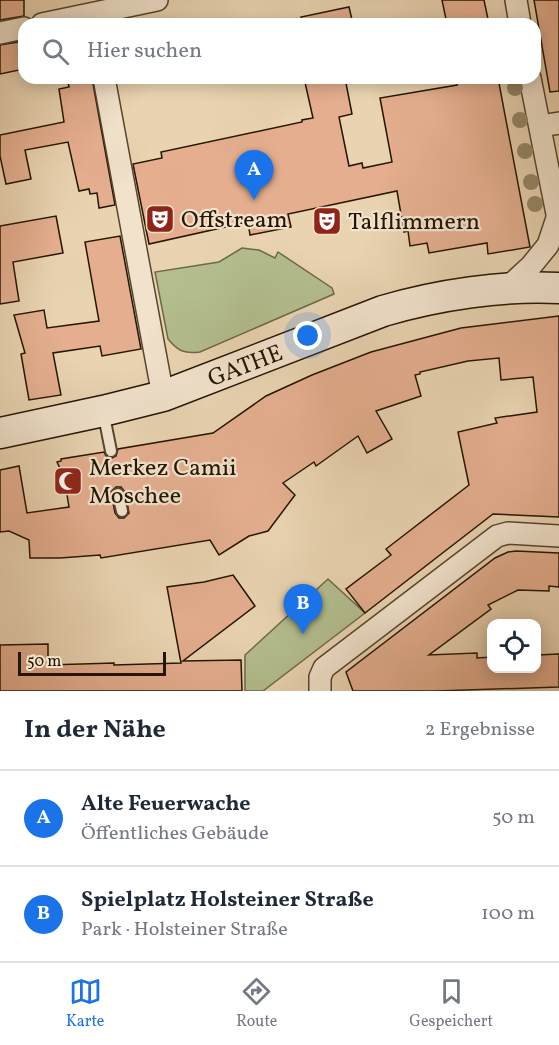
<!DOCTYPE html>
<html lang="de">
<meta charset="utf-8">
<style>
:root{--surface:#fff;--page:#f6f6f7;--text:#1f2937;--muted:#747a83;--line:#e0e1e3;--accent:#1a73e8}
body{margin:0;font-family:Vollkorn,serif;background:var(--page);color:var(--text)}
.controls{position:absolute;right:18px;bottom:18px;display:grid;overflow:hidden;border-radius:12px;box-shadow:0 3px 15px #0003}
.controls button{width:54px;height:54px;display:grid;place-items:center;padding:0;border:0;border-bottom:2px solid var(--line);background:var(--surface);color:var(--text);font:30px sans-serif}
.scale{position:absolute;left:18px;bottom:15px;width:148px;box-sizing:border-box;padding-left:6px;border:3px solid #251501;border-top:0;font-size:16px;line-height:21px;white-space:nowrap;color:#251501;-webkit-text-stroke:4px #f1e2cc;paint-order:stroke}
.you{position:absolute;left:308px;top:336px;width:21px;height:21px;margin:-15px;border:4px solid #fff;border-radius:50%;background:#1a73e8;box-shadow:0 0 0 9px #1a73e833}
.badge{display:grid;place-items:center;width:39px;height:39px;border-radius:50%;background:var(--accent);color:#fff;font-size:20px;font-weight:700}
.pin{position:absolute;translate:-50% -50px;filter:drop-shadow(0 2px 3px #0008)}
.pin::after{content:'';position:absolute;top:32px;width:21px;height:18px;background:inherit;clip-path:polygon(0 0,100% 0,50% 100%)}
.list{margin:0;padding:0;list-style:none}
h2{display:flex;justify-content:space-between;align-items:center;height:78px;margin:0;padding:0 24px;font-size:26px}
h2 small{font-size:20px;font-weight:400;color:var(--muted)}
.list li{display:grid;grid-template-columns:39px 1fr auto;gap:18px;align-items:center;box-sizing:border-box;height:96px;padding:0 24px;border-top:2px solid var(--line)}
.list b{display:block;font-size:22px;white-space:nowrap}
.list p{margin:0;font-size:20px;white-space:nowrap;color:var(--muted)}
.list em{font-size:20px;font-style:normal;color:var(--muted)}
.icon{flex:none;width:33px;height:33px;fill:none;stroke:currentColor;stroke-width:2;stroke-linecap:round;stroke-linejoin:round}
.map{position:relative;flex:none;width:559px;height:691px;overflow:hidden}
.search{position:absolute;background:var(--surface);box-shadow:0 3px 15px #0003;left:18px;right:18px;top:18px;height:66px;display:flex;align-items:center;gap:15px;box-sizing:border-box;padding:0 21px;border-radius:18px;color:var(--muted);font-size:22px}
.sheet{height:270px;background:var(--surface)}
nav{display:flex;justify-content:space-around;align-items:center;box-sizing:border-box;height:84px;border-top:2px solid var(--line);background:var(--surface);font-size:16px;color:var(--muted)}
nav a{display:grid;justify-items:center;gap:3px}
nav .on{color:var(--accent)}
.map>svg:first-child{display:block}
.green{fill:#b3bd8e;stroke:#6c6948;stroke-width:1.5}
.building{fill:#e4ae8f;stroke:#251501;stroke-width:1.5;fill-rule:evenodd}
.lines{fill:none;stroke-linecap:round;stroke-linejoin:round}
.service-casing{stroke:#56442d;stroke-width:14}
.minor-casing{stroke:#56442d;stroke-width:24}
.secondary-casing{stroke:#251501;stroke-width:33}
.service{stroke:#f1e2cc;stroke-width:10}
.minor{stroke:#f1e2cc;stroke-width:21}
.secondary{stroke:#f1e2cc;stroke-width:30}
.tree{fill:#958667}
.labels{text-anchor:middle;stroke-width:4.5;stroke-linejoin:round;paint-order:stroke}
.poi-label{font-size:24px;fill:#251501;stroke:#f1e2cc;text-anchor:start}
.street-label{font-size:24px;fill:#251501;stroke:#f1e2cc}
</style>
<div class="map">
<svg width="559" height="691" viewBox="0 0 559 691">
<rect width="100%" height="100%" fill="#e9d3b1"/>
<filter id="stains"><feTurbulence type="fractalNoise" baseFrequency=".00333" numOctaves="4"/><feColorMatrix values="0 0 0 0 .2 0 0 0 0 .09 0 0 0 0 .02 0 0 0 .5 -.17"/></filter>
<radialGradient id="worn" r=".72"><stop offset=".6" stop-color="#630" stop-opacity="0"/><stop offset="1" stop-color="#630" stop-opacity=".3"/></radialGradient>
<g class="green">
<path d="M 242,248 L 259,250 L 275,258 L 278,252 L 332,288 L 334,294 L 200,352 C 184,354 178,351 168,339 L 155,272 L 219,262 Z"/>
<path d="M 328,579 L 365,613 L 263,691 L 245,691 L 245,655 Z"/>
</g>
<g class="building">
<path d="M 0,0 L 24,0 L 24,16 L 0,20 Z"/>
<path d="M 442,0 L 484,0 L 489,24 L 447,24 Z"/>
<path d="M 534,0 L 559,0 L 559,91 L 550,92 Z"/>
<path d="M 349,7 L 353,24 L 302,24 L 301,17 Z"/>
<path d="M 24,41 L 24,69 L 0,74 L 0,45 Z"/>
<path d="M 67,78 L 92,78 L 115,205 L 99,208 L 97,193 L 90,194 L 89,189 L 79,191 L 68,142 L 25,150 L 31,179 L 6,184 L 0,156 L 0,135 L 64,122 L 59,89 L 69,87 Z"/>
<path d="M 304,78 L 345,78 L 352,114 L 339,117 L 349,166 L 362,163 L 363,168 L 392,162 L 380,98 L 457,85 L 457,78 L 498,78 L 530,247 L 488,254 L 487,243 L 429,253 L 427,243 L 410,246 L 408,231 L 404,232 L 397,191 L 288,214 L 291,227 L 250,235 L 248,222 L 149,244 L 133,164 L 162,158 L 161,152 L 302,122 L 302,120 L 313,118 Z"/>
<path d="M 56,216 L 63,253 L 13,262 L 19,301 L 0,304 L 0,226 Z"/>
<path d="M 120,236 L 141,349 L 102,356 L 100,346 L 53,353 L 61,395 L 29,400 L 21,354 L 25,353 L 14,315 L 44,310 L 47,328 L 99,321 L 85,242 Z"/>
<path d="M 559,316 L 559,517 L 493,514 L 365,613 L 346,589 L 391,555 L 386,549 L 469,485 L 458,432 L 497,423 L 495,418 L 537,412 L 533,377 L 501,380 L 499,358 L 468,361 L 420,372 L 420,374 L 415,375 L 421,396 L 376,411 L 392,439 L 367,453 L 358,436 L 316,466 L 314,462 L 283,483 L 295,495 L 268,531 L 249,536 L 219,555 L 210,540 L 101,558 L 100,555 L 60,558 L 30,558 L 29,540 L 9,531 L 0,532 L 0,470 L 19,466 L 27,513 L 69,507 L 64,477 L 57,462 L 61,461 L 61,459 L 104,452 L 106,456 L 112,458 L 116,456 L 118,449 L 213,433 L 266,396 L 312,375 L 371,352 L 461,328 ZM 116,487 L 121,487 L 125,492 L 129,513 L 124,518 L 119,518 L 115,513 L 111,492 Z"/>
<path d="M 516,551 L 559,553 L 559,587 L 549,586 L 549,591 L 518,590 L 488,605 L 491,609 L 429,655 L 477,653 L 477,658 L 492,657 L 492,669 L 537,669 L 537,655 L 559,654 L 559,687 L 436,691 L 353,691 L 346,672 L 495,558 L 508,552 Z"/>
<path d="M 233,575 L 255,606 L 183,661 L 241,660 L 242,691 L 0,691 L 0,645 L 48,644 L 48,665 L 114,663 L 114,665 L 181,663 L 167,587 L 204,582 Z"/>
</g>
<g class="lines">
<g class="service-casing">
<g id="service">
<path d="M 103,411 L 111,451"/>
<path d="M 118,494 L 122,511"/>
</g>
</g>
<g class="minor-casing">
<g id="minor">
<path d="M 516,0 L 520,24"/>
<path d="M 42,24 L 157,0"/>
<path d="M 0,33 L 24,28"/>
<path d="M 104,78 L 163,396"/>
<path d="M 530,78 L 559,224"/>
<path d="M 540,126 L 559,123"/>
<path d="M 506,289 L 531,266 L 548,245 L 557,218"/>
<path d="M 320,691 L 320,677 L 324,668 L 497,536 L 508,533 L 559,536"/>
</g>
</g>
<g class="secondary-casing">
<path id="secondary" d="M 0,433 L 103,411 L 163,396 L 383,311 C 437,295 503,285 559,288"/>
</g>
<use href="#service" class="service"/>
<use href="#minor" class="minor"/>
<use href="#secondary" class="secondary"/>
</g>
<g class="tree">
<circle cx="515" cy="88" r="8"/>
<circle cx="520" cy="120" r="8"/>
<circle cx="525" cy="151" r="8"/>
<circle cx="531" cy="182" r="8"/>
<circle cx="535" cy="204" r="8"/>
</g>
<defs>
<g id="theatre-square" transform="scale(1.5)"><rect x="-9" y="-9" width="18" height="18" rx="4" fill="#8f2418" stroke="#f1e2cc"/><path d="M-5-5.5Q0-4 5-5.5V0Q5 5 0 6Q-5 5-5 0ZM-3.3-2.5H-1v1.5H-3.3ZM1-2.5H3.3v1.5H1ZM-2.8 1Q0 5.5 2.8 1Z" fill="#fff"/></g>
<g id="mosque-square" transform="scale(1.5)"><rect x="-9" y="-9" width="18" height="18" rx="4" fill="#8f2418" stroke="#f1e2cc"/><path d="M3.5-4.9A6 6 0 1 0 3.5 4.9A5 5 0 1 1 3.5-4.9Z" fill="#fff"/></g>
</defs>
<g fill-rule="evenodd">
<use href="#theatre-square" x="160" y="219"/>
<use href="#theatre-square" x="327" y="221"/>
<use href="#mosque-square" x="68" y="481"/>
</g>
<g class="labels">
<g class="poi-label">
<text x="181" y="227">Offstream</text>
<text x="348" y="229">Talflimmern</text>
<text x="89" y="475">Merkez Camii<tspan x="89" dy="28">Moschee</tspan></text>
</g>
<g class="street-label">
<text transform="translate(245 365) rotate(-21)" y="8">GATHE</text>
</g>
</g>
<rect width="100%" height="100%" filter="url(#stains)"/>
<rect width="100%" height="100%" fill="url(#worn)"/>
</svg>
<div class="controls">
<button><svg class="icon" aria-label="locate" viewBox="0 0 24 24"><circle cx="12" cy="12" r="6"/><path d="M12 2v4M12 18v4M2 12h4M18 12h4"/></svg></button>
</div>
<div class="scale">50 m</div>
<div class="you"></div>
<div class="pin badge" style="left:254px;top:200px">A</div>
<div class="pin badge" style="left:303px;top:634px">B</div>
<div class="search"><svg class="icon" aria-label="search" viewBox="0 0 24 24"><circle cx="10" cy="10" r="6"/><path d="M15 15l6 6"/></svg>Hier suchen</div>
</div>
<section class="sheet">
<h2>In der Nähe<small>2 Ergebnisse</small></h2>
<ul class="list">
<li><span class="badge">A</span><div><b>Alte Feuerwache</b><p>Öffentliches Gebäude</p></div><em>50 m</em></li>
<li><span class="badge">B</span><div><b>Spielplatz Holsteiner Straße</b><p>Park · Holsteiner Straße</p></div><em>100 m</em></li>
</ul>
</section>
<nav>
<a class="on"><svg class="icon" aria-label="map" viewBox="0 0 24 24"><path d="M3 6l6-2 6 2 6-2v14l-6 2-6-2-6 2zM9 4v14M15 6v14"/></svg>Karte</a>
<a><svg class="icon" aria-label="directions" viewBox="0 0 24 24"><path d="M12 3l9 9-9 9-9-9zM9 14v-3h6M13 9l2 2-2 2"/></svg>Route</a>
<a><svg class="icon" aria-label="saved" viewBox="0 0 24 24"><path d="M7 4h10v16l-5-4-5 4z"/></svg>Gespeichert</a>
</nav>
